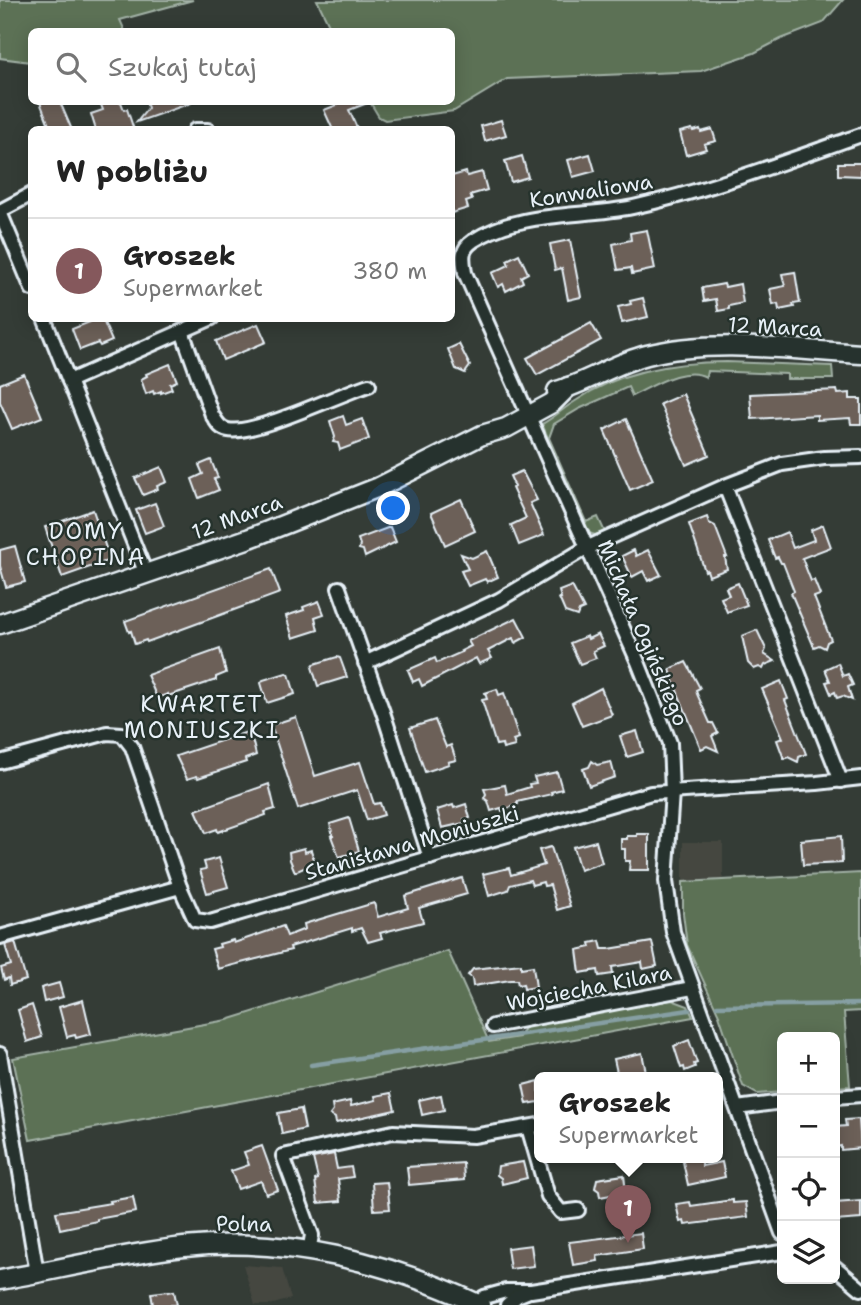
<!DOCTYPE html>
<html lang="pl">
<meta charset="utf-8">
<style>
:root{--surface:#fff;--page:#f2f2f2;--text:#222;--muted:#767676;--line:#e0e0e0;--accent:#85585c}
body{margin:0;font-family:"Shantell Sans",sans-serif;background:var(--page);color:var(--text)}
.controls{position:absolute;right:21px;bottom:21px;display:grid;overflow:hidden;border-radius:10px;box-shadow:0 4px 18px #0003}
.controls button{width:63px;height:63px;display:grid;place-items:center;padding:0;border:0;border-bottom:2px solid var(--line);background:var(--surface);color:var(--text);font:35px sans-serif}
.you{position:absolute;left:394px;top:509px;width:24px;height:24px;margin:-18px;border:5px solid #fff;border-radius:50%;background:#1a73e8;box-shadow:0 0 0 10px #1a73e833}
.badge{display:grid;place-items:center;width:46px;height:46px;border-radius:50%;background:var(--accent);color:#fff;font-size:23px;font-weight:700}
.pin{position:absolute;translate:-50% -58px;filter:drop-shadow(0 2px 4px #0008)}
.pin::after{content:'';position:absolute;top:37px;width:24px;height:21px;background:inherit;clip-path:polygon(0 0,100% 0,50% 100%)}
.popup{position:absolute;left:534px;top:1072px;width:189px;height:91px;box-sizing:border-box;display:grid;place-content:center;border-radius:10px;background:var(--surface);filter:drop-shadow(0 2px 5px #0005);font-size:23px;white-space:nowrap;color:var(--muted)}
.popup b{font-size:26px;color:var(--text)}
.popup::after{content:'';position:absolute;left:50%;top:100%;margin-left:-14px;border:14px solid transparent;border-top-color:var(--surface)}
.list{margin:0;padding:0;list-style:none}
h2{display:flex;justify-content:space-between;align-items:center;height:91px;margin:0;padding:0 28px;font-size:30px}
h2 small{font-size:23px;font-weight:400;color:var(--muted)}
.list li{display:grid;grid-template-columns:46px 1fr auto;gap:21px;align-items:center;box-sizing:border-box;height:105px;padding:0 28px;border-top:2px solid var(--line)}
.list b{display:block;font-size:26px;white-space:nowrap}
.list p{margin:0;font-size:23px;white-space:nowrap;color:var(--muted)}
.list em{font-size:23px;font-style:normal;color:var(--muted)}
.icon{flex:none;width:38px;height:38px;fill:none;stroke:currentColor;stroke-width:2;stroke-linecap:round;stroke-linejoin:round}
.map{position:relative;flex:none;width:861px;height:1305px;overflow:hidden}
.search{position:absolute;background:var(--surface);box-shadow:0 4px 18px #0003;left:28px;top:28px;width:427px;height:77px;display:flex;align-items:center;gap:18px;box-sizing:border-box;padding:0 24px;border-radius:10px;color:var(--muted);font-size:26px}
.panel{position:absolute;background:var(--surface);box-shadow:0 4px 18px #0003;left:28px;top:126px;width:427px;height:196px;border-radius:10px}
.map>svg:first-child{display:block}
.built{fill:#454740}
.green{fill:#5b7155;stroke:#a2b1a6;stroke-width:2}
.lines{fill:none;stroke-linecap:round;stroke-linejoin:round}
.stream{stroke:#869fa3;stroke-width:4.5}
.building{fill:#6c6059;stroke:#e8f1f8;stroke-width:2}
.street-casing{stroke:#e8f1f8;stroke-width:18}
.secondary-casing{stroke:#e8f1f8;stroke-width:23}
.street{stroke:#26332d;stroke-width:12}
.secondary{stroke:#26332d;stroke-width:18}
.labels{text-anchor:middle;stroke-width:5;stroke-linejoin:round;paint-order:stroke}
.street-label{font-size:21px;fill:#e8f1f8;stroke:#26332d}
.neighbourhood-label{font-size:23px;letter-spacing:2px;fill:#e8f1f8;stroke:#26332d}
</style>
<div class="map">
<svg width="861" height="1305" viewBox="0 0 861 1305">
<rect width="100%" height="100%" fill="#343c36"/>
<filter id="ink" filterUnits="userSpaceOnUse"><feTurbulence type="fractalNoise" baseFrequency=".0143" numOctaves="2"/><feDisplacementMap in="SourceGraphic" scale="14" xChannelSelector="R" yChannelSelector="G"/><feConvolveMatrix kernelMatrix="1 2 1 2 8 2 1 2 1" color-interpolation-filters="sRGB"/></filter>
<g filter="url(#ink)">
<g class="built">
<path d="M 683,842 L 723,842 L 723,880 L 683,882 Z"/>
<path d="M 243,1265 L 282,1268 L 291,1299 L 270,1305 L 255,1305 Z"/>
</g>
<g class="green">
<path d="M 0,0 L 193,0 L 120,20 L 125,31 L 32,32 L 31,62 L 0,58 Z"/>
<path d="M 317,0 L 843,0 L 823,23 L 781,39 L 754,53 L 701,71 L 507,79 L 454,111 L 385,120 L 379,117 L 370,102 L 452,102 L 452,32 L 332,31 Z"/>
<path d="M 727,362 L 832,366 L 833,379 L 787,379 L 787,374 L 707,371 L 706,377 C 684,365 653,386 632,396 L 628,387 L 579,409 L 554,424 L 549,438 L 586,522 L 598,517 L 605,532 L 595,535 L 586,532 L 577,514 L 580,513 L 542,424 C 555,417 565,407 577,400 C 621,370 676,362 727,362 Z"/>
<path d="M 861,873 L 861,1011 L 844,1012 L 850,1086 L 835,1087 L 835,1037 L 782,1037 L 782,1092 L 757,1094 L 743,1086 L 719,1015 L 687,945 L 683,913 L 683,882 Z"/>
<path d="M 448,951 L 489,1042 L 519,1037 L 525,1026 L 672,1000 L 688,1006 L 693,1017 L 30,1140 L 13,1058 L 227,1020 Z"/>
</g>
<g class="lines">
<g class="stream">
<path d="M 717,1006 L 861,1004"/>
<path d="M 311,1065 L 689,1010"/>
</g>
</g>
<g class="building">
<path d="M 40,102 L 60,102 L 72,130 L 51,130 Z"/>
<path d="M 100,102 L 121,102 L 124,110 L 127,109 L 134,130 L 96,130 L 91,114 L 103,110 Z"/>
<path d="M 146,102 L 191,102 L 191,103 L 137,122 L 148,108 Z"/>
<path d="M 335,102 L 370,102 L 349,110 L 358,130 L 333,130 L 324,110 L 337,105 Z"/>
<path d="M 501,120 L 506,135 L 485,141 L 481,126 Z"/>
<path d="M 692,129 L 693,131 L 700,129 L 701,132 L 712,129 L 716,141 L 704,144 L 706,149 L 686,155 L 680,132 Z"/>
<path d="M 590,154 L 595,171 L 573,177 L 568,160 Z"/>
<path d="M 522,156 L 528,177 L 511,182 L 505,161 Z"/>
<path d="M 838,163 L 861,163 L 861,176 L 838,175 Z"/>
<path d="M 466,172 L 467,176 L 482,172 L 487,190 L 470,195 L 472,200 L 466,202 L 468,208 L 452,213 L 452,176 Z"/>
<path d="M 647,230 L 655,269 L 632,274 L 631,268 L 618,270 L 613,244 L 631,240 L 630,233 Z"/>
<path d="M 570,240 L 581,297 L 568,300 L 562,268 L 555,270 L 550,244 Z"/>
<path d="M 519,254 L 528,273 L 521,277 L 523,282 L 506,291 L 503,284 L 498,287 L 492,273 L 509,265 L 507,260 Z"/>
<path d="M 795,272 L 800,303 L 793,304 L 794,307 L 779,310 L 778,304 L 773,305 L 770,289 L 785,286 L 782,274 Z"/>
<path d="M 724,284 L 725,287 L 740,284 L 743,303 L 729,306 L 729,309 L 718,311 L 716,299 L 704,301 L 702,288 Z"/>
<path d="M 643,298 L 648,317 L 622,323 L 618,307 L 631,304 L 630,301 Z"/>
<path d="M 88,318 L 102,318 L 112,341 L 100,346 L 98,343 L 80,350 L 72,329 L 90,322 Z"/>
<path d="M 591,323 L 601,340 L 537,375 L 527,358 Z"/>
<path d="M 258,324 L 266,342 L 223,360 L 216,341 Z"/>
<path d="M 459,344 L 470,366 L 465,373 L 456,369 L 448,349 Z"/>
<path d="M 170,364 L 177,381 L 170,384 L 172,389 L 161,393 L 161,391 L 154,394 L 153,391 L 146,394 L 141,379 L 147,376 L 146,374 Z"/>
<path d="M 24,374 L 42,417 L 12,429 L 0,402 L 0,384 Z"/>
<path d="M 837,390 L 838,394 L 850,393 L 850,399 L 861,399 L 861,424 L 851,424 L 850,418 L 817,420 L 817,415 L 752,419 L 750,394 Z"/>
<path d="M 683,394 L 709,455 L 686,465 L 660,404 Z"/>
<path d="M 343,416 L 346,425 L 362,419 L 369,439 L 340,450 L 338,443 L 333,442 L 335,437 L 330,421 Z"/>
<path d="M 626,419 L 653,480 L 630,490 L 604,430 Z"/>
<path d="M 211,460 L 218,478 L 214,479 L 219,490 L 199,498 L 192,479 L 203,474 L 199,465 Z"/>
<path d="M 161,467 L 167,482 L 157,486 L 158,489 L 143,495 L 135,478 Z"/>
<path d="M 522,471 L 537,500 L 530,503 L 544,535 L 519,545 L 511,525 L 526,518 L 512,488 L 515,487 L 510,476 Z"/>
<path d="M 461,499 L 475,531 L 445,545 L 431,513 Z"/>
<path d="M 155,503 L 164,526 L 145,533 L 136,510 Z"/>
<path d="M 93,510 L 110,560 L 62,577 L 45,527 Z"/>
<path d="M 707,517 L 709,523 L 715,526 L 727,557 L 725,557 L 727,569 L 709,576 L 707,570 L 705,571 L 689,524 Z"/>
<path d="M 823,525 L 831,547 L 802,558 L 811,581 L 814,580 L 820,595 L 814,597 L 831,640 L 827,642 L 825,648 L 819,645 L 814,647 L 791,593 L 794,591 L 783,563 L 781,563 L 778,557 L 775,558 L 768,540 L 787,532 L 793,548 L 814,540 L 811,530 Z"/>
<path d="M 390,527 L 396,542 L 365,557 L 363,550 L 359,549 L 360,545 L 358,539 Z"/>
<path d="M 15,546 L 25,582 L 6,587 L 0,566 L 0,550 Z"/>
<path d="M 634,550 L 636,556 L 648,550 L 661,575 L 648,581 L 643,571 L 632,577 L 622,556 Z"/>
<path d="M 487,551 L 498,577 L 487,582 L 485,579 L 468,586 L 461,571 L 468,569 L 461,554 L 472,558 Z"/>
<path d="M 271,569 L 280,593 L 147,642 L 146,640 L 135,644 L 131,631 L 129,632 L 125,621 Z"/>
<path d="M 738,583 L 747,605 L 727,612 L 721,598 L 729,595 L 726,588 Z"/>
<path d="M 572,586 L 584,609 L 579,611 L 577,616 L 565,612 L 559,598 L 561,598 L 559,591 Z"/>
<path d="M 319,601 L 324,614 L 315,617 L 318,630 L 293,638 L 286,616 L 304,610 L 303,607 Z"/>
<path d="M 516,618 L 526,637 L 515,643 L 513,638 L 488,651 L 492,658 L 479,664 L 476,658 L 422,686 L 419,679 L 413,682 L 408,670 L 435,658 L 437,663 L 462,652 L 461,651 L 471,646 L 468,641 Z"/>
<path d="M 757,630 L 766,649 L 764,654 L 775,661 L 765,665 L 763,669 L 759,667 L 754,669 L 748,663 L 742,636 Z"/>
<path d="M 598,634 L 604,646 L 593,651 L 596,658 L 580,664 L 570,643 L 587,636 L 588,639 Z"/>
<path d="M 220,649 L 226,673 L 216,677 L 216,680 L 168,696 L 168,694 L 157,698 L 147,675 Z"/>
<path d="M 337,657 L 340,658 L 347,677 L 318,686 L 312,667 L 314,664 Z"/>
<path d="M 686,662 L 700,688 L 696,690 L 697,694 L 710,723 L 713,723 L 718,733 L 712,736 L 718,751 L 707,746 L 701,749 L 673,681 L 670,669 Z"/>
<path d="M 838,663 L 843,676 L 848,674 L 853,685 L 848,687 L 852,700 L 843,696 L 837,698 L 835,692 L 831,694 L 826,682 L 830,681 L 825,669 Z"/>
<path d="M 286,673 L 289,674 L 295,694 L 267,703 L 261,683 L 263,680 Z"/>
<path d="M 781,681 L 788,699 L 785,700 L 806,754 L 799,757 L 798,762 L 788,757 L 784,759 L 777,740 L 783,738 L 762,689 Z"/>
<path d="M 601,688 L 612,715 L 582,726 L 572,703 Z"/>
<path d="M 497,689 L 499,695 L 504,693 L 519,738 L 513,740 L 515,746 L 503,749 L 502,744 L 496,745 L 482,700 L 487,699 L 485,693 Z"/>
<path d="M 296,717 L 315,776 L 360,762 L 374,804 L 380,803 L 384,815 L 367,820 L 357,790 L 298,809 L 271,725 Z"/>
<path d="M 435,720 L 446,747 L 451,745 L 456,760 L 448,762 L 449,764 L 425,772 L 410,728 Z"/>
<path d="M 250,731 L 256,755 L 245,759 L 246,762 L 198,778 L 197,776 L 187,779 L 176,756 Z"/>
<path d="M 637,731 L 643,752 L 627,757 L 620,736 Z"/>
<path d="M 592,761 L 597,765 L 611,762 L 615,777 L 589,786 L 583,769 L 589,767 Z"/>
<path d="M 557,772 L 562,789 L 551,792 L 552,794 L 517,802 L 518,804 L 502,811 L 501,808 L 491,811 L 488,801 L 484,798 L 486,794 L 484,789 L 505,785 L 507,794 L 530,787 L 529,784 L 536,783 L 534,777 Z"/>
<path d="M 269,784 L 275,809 L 265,812 L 266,815 L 218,832 L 217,829 L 206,833 L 196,810 Z"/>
<path d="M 466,804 L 470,818 L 464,819 L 464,823 L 442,828 L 437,810 L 453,805 L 454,808 Z"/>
<path d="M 349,818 L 359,851 L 339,857 L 331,836 L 333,836 L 330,824 Z"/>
<path d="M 637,834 L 649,834 L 649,870 L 629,870 L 630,861 L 625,861 L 625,849 L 621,849 L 621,839 L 627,839 L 627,836 L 637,836 Z"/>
<path d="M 841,836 L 842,863 L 803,865 L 801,840 Z"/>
<path d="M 596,841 L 602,863 L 580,870 L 573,847 Z"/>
<path d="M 551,847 L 570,906 L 557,910 L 550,885 L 544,886 L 543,882 L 532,885 L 530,880 L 510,885 L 508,890 L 489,896 L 483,874 L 509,868 L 511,875 L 544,865 L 539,850 Z"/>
<path d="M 304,848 L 305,852 L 311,850 L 315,863 L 295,872 L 290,860 L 289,852 Z"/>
<path d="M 219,858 L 228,887 L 207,893 L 200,870 L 206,869 L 204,862 Z"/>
<path d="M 462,878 L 467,894 L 419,908 L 423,922 L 380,933 L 382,938 L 368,942 L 361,928 L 352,931 L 352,928 L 290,947 L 291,950 L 218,969 L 212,949 L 220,947 L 219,944 L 233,940 L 234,943 L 283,926 L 287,936 L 305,929 L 304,924 L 374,903 L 378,917 L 408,908 L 405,896 Z"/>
<path d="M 600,941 L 602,949 L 609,949 L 652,942 L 657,966 L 643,969 L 642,962 L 612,967 L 613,974 L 599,976 L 598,970 L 580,973 L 577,950 L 591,947 L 590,943 Z"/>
<path d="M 15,942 L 26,980 L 10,985 L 9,978 L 4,980 L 1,968 L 11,965 L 5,945 Z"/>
<path d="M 521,964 L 521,968 L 533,966 L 536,987 L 524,989 L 523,984 L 518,985 L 517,980 L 510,980 L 473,986 L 472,978 L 468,975 L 473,969 Z"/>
<path d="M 59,983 L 63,997 L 44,1002 L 41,988 Z"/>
<path d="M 83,1000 L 91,1034 L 76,1038 L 75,1035 L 67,1037 L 59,1007 Z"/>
<path d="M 32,1005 L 42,1037 L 27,1042 L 18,1010 Z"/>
<path d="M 689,1040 L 697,1063 L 694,1064 L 695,1067 L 685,1071 L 684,1067 L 681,1068 L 674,1046 Z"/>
<path d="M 642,1053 L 647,1077 L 618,1077 L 614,1059 Z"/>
<path d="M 539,1081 L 539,1102 L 527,1104 L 523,1085 Z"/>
<path d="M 391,1093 L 395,1110 L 336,1123 L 335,1118 L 330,1115 L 333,1111 L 332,1105 L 350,1101 L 351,1106 L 376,1100 L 375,1096 Z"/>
<path d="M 441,1095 L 444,1110 L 422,1115 L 419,1100 Z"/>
<path d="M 301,1109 L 305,1129 L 282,1134 L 278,1113 Z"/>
<path d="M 859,1119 L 861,1148 L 841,1150 L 841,1146 L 835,1147 L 835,1127 L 846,1126 L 845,1120 Z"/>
<path d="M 262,1146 L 278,1190 L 266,1194 L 261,1181 L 238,1189 L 231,1171 L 249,1165 L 244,1152 Z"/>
<path d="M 334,1154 L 337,1169 L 351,1167 L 353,1177 L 338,1179 L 341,1201 L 318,1203 L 315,1180 L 318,1179 L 313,1158 Z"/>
<path d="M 682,1157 L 702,1157 L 702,1166 L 722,1162 L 725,1177 L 688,1185 Z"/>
<path d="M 523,1162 L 527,1178 L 502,1184 L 501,1178 L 497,1175 L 498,1166 Z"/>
<path d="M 463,1163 L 464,1180 L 409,1185 L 407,1167 Z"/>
<path d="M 624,1175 L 626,1192 L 600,1197 L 599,1191 L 595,1188 L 597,1179 Z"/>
<path d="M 387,1182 L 390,1209 L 374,1210 L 372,1183 Z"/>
<path d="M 133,1197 L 136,1212 L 97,1219 L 97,1221 L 60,1229 L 56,1212 L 111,1203 L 110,1201 Z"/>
<path d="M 733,1200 L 733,1203 L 746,1202 L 748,1217 L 685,1225 L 684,1221 L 680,1222 L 676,1204 L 690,1202 L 691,1206 Z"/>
<path d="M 861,1201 L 861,1219 L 835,1221 L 835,1203 Z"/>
<path d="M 641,1233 L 643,1249 L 597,1256 L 598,1261 L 573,1265 L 569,1242 Z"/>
<path d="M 531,1245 L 534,1266 L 510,1269 L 507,1248 Z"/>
<path d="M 168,1291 L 168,1292 L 174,1291 L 177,1305 L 153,1305 L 151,1293 Z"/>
</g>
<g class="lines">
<g class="street-casing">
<g id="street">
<path d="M 195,130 L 208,130"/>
<path d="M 0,211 L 32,194"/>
<path d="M 0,212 L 32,289"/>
<path d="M 44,318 L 146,574"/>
<path d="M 182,331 L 212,415 C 217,422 219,428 228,430 C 253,436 339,394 369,385"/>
<path d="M 69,381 L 212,318"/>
<path d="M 725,486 L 841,781"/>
<path d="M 339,588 L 383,712 L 430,858"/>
<path d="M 365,663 L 499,600 L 586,548 L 725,486 L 782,464 L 824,458 L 861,457"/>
<path d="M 0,762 L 107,733 L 122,734 L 132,747 L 180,887"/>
<path d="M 0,937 L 180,887 L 195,920 L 210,922 L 651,793 L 817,783 L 861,778"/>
<path d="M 493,1026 L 692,988"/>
<path d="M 0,1054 L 37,1273"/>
<path d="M 835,1097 L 861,1095"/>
<path d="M 737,1108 L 782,1102"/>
<path d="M 528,1127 L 548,1196 L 561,1212 L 578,1210"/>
<path d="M 782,1233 L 673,932 L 666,881 L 672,792 L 670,743 L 638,662 L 465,273 C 463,259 460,250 473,241 C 521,210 580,218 633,207 C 711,190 786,161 861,135"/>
<path d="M 309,1252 L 312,1235 L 283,1156 L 393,1132 L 473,1136 L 539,1125"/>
<path d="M 835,1267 L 861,1289"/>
<path d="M 480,1305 L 484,1297 L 506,1291 L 531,1291 L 782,1252"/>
<path d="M 507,1305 L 517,1296 L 527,1292"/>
</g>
</g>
<g class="secondary-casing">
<g id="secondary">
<path d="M 557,391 C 588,382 615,363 647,355 C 711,338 794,350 861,354"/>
<path d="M 0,624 L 250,538 L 379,487 L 482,435 L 506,428 L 552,403 L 568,387"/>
<path d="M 0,1280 C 61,1269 123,1254 184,1247 C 285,1236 389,1262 480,1305"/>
</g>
</g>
<use href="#street" class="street"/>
<use href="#secondary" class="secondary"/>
</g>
</g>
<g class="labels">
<g class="street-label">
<text transform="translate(591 191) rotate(-9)" y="7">Konwaliowa</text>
<text transform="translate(775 327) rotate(3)" y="7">12 Marca</text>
<text transform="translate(237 517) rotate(-20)" y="7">12 Marca</text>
<text transform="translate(643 633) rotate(67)" y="7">Michała Ogińskiego</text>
<text transform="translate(412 843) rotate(-16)" y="7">Stanisława Moniuszki</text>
<text transform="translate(589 988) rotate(-11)" y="7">Wojciecha Kilara</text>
<text transform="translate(244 1224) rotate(1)" y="7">Polna</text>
</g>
<g class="neighbourhood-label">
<text x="86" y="539">DOMY<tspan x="86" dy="26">CHOPINA</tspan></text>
<text x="202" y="712">KWARTET<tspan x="202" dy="26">MONIUSZKI</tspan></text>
</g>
</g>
</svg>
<div class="controls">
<button>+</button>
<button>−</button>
<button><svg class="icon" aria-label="locate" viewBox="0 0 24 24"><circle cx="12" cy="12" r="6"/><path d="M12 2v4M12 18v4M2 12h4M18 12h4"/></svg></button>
<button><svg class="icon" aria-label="layers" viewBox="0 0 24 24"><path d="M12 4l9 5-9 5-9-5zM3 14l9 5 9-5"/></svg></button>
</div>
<div class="you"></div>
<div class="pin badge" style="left:628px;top:1243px">1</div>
<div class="popup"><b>Groszek</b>Supermarket</div>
<div class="search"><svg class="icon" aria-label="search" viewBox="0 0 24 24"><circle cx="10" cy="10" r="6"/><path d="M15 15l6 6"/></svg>Szukaj tutaj</div>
<section class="panel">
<h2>W pobliżu<small></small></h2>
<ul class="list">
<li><span class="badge">1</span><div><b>Groszek</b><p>Supermarket</p></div><em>380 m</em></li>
</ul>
</section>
</div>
